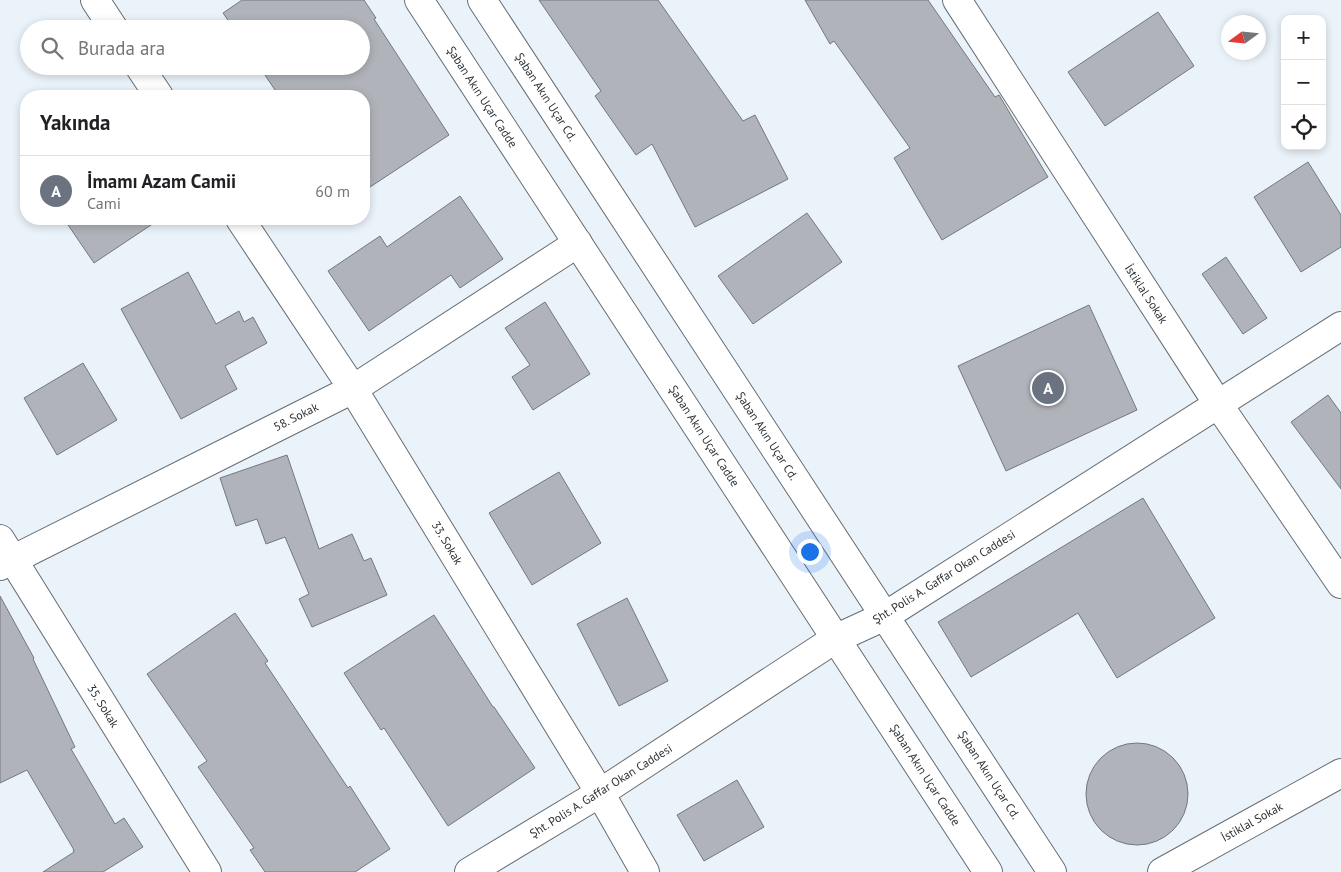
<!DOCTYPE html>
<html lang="tr">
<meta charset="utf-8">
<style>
:root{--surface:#fff;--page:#f2f2f2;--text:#202124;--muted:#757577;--line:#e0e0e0;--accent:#b24d1c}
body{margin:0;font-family:"PT Sans",sans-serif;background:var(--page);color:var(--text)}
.controls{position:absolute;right:15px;top:15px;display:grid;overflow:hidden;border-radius:10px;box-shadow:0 2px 8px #0003}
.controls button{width:45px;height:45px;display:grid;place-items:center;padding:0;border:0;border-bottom:1px solid var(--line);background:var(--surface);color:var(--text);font:25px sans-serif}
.compass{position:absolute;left:1221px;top:15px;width:45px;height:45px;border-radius:50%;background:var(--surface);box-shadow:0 2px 8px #0003;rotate:255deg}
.you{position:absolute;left:809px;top:551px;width:18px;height:18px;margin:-12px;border:4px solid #fff;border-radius:50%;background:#1a73e8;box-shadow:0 0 0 8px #1a73e833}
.badge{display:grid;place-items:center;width:32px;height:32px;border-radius:50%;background:var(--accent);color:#fff;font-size:16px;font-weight:700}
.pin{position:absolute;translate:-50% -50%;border:2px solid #fff;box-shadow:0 1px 5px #0006}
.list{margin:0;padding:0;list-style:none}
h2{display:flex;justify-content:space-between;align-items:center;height:65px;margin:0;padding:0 20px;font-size:21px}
h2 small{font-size:16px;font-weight:400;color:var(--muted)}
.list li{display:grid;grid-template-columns:32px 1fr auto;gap:15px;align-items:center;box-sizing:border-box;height:70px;padding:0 20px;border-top:1px solid var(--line)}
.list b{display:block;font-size:19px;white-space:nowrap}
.list p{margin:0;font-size:16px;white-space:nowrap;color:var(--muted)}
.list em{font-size:16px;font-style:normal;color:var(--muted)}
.icon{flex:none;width:28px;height:28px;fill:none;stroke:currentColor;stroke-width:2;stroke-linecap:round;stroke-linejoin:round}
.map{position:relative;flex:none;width:1341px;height:872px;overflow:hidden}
.search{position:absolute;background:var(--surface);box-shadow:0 2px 8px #0003;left:20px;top:20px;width:350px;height:55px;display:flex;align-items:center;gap:12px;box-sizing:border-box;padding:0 18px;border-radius:28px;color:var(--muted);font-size:19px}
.panel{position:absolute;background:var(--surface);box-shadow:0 2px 8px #0003;left:20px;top:90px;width:350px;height:135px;border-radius:20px}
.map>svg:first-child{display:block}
.building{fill:#b1b3bb;stroke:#75777f}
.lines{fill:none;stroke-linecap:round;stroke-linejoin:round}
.minor-casing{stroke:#676d74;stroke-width:30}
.secondary-casing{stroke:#676d74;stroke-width:30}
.minor{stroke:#fff;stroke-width:28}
.secondary{stroke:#fff;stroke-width:28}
.labels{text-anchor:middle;stroke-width:4.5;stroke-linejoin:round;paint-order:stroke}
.street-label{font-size:12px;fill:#2f3235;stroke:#fff}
</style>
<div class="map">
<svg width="1341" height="872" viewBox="0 0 1341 872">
<rect width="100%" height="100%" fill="#ebf3fa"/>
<g class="building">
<path d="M 242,0 L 364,0 L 376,18 L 374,19 L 449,135 L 364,191 L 364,96 L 279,96 L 259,66 L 361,66 L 361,29 L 234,29 L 223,13 Z"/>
<path d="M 539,0 L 658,0 L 743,121 L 755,115 L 788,179 L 695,227 L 652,144 L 636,155 L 595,96 L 601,91 Z"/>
<path d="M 805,0 L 928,0 L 995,97 L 999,95 L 1048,177 L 942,240 L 894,158 L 910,148 L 834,41 L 830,44 Z"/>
<path d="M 1158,12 L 1194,66 L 1105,126 L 1068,72 Z"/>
<path d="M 1308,162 L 1341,215 L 1341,247 L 1301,272 L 1254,197 Z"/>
<path d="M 460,196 L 503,259 L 460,288 L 451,275 L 369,331 L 328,271 L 380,236 L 387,247 Z"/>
<path d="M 807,213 L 842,262 L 753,324 L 718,276 Z"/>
<path d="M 64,219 L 160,219 L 94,263 Z"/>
<path d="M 1226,257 L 1267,318 L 1243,334 L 1202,274 Z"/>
<path d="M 188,272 L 216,324 L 239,311 L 244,322 L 253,317 L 267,343 L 225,366 L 237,389 L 181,419 L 121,309 Z"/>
<path d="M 545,302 L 590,374 L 533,410 L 512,377 L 530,365 L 505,328 Z"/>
<path d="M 1089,305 L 1137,410 L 1006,471 L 958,366 Z"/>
<path d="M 83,363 L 117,420 L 57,455 L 24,398 Z"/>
<path d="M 1328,395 L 1341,413 L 1341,489 L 1291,422 Z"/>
<path d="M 287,455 L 319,549 L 352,534 L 364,561 L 371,558 L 387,595 L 312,627 L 299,599 L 309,594 L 285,537 L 266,544 L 257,519 L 236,526 L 220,478 Z"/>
<path d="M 559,472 L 601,543 L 532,585 L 489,513 Z"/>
<path d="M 1143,498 L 1215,618 L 1117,678 L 1078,613 L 971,677 L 938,622 Z"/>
<path d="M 0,596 L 34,658 L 33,659 L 75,747 L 71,749 L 115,824 L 124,818 L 143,847 L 103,872 L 43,872 L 74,852 L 73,850 L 74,850 L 27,770 L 0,783 Z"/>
<path d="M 627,598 L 668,681 L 619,706 L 577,624 Z"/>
<path d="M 235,613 L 268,661 L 265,663 L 348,788 L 350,786 L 390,849 L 355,872 L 265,872 L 250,850 L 254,848 L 198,767 L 207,761 L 147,674 Z"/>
<path d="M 434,615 L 493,707 L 494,707 L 535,768 L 448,826 L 384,728 L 381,730 L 344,673 Z"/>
<circle cx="1137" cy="794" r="51"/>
<path d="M 737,780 L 764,827 L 704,861 L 677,815 Z"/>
</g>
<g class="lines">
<g class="minor-casing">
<g id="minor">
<path d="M 95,0 L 114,29"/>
<path d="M 957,0 L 1218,404 L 1341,584"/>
<path d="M 139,66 L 159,96"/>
<path d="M 240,219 L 353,389 L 600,793 L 645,872"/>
<path d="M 0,539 L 207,872"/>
<path d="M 0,566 L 353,389 L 578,243"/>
<path d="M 469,872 L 600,793 L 835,639 L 885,616 L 1341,326"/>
<path d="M 1162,872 L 1341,773"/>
</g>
</g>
<g class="secondary-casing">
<g id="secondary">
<path d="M 419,0 L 988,872"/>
<path d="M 482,0 L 1052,872"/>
</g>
</g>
<use href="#minor" class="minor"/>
<use href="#secondary" class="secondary"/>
</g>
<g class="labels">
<g class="street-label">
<text transform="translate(482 97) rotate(57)" y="4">Şaban Akın Uçar Cadde</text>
<text transform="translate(546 97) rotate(57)" y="4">Şaban Akın Uçar Cd.</text>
<text transform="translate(1146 294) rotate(57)" y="4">İstiklal Sokak</text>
<text transform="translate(296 417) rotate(-27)" y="4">58. Sokak</text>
<text transform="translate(704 436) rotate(57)" y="4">Şaban Akın Uçar Cadde</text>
<text transform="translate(767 436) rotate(57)" y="4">Şaban Akın Uçar Cd.</text>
<text transform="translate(447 543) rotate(59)" y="4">33. Sokak</text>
<text transform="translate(944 577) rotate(-32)" y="4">Şht. Polis A. Gaffar Okan Caddesi</text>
<text transform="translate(103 706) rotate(58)" y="4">35. Sokak</text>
<text transform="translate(925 775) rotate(57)" y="4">Şaban Akın Uçar Cadde</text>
<text transform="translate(989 775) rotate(57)" y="4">Şaban Akın Uçar Cd.</text>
<text transform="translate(601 791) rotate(-32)" y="4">Şht. Polis A. Gaffar Okan Caddesi</text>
<text transform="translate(1252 822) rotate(-29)" y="4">İstiklal Sokak</text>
</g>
</g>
</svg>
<div class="controls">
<button>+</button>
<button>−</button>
<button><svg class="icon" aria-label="locate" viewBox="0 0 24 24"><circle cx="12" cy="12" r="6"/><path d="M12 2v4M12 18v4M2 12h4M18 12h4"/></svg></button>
</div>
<svg class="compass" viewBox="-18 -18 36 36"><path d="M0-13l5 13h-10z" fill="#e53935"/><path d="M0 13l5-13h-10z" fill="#757577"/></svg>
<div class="you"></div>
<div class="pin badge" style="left:1048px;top:388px;background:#6b7280">A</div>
<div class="search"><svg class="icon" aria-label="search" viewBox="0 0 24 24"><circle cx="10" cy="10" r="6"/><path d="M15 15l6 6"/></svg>Burada ara</div>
<section class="panel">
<h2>Yakında<small></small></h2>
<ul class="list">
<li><span class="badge" style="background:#6b7280">A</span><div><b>İmamı Azam Camii</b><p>Cami</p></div><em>60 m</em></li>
</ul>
</section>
</div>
